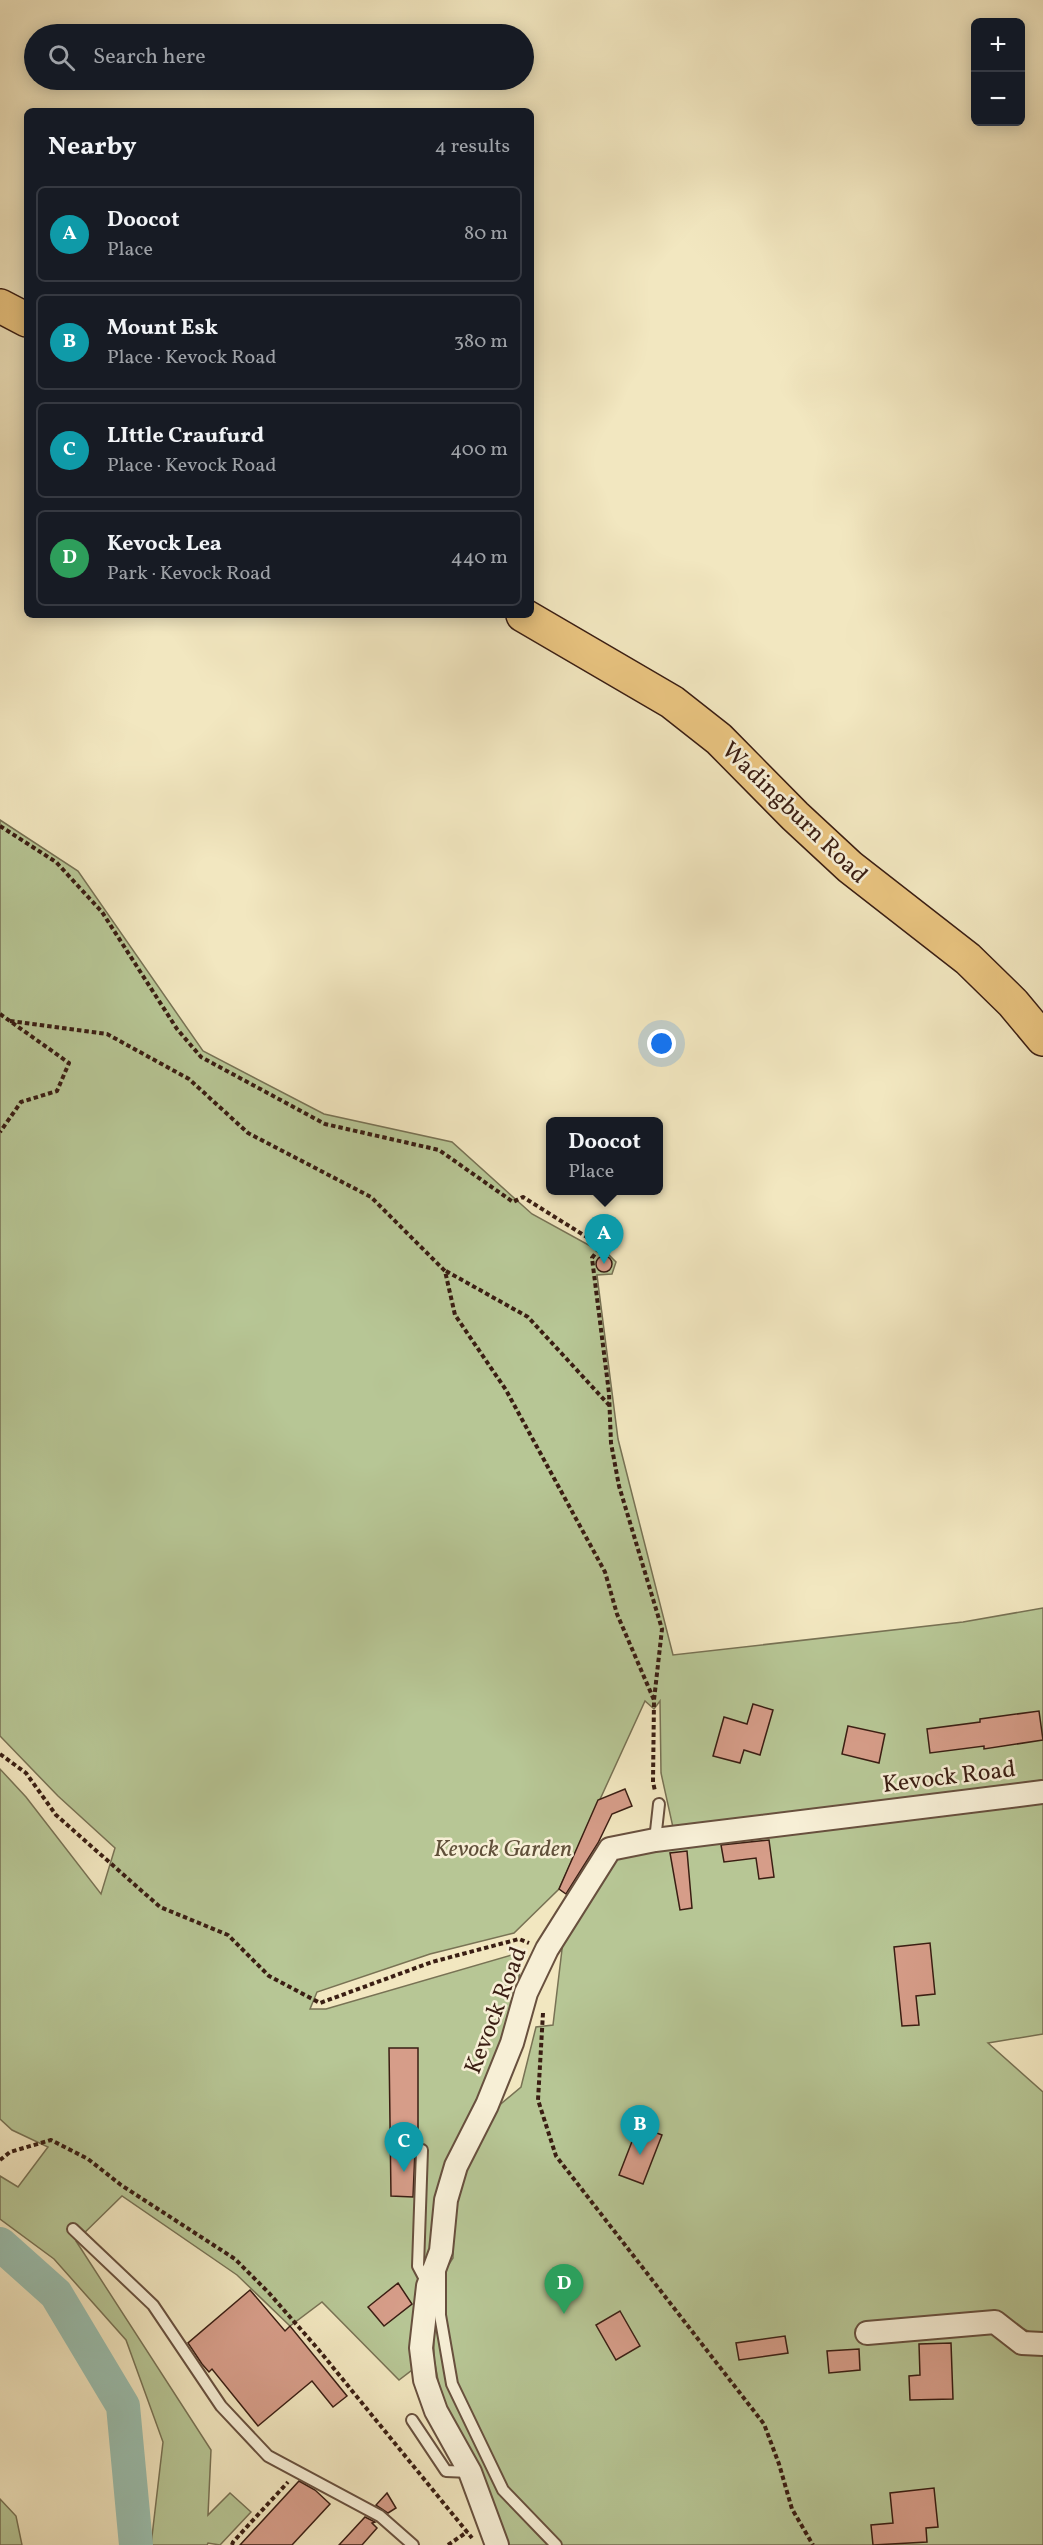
<!DOCTYPE html>
<meta charset="utf-8">
<style>
:root{--surface:#171b24;--page:#20242c;--text:#f1f3f6;--muted:#9ea1a6;--line:#363941;--accent:#c59692}
body{margin:0;font-family:Vollkorn,serif;background:var(--page);color:var(--text)}
.controls{position:absolute;right:18px;top:18px;display:grid;overflow:hidden;border-radius:9px;box-shadow:0 3px 15px #0003}
.controls button{width:54px;height:54px;display:grid;place-items:center;padding:0;border:0;border-bottom:2px solid var(--line);background:var(--surface);color:var(--text);font:30px sans-serif}
.you{position:absolute;left:662px;top:1044px;width:21px;height:21px;margin:-15px;border:4px solid #fff;border-radius:50%;background:#1a73e8;box-shadow:0 0 0 9px #1a73e833}
.badge{display:grid;place-items:center;width:39px;height:39px;border-radius:50%;background:var(--accent);color:#fff;font-size:20px;font-weight:700}
.pin{position:absolute;translate:-50% -50px;filter:drop-shadow(0 2px 3px #0008)}
.pin::after{content:'';position:absolute;top:32px;width:21px;height:18px;background:inherit;clip-path:polygon(0 0,100% 0,50% 100%)}
.popup{position:absolute;left:546px;top:1117px;width:117px;height:78px;box-sizing:border-box;display:grid;place-content:center;border-radius:9px;background:var(--surface);filter:drop-shadow(0 2px 4px #0005);font-size:20px;white-space:nowrap;color:var(--muted)}
.popup b{font-size:22px;color:var(--text)}
.popup::after{content:'';position:absolute;left:50%;top:100%;margin-left:-12px;border:12px solid transparent;border-top-color:var(--surface)}
.list{margin:0;padding:0;list-style:none}
h2{display:flex;justify-content:space-between;align-items:center;height:78px;margin:0;padding:0 24px;font-size:26px}
h2 small{font-size:20px;font-weight:400;color:var(--muted)}
.list li{display:grid;grid-template-columns:39px 1fr auto;gap:18px;align-items:center;box-sizing:border-box;height:96px;margin:0 12px 12px;padding:0 12px;border:2px solid var(--line);border-radius:9px}
.list b{display:block;font-size:22px;white-space:nowrap}
.list p{margin:0;font-size:20px;white-space:nowrap;color:var(--muted)}
.list em{font-size:20px;font-style:normal;color:var(--muted)}
.icon{flex:none;width:33px;height:33px;fill:none;stroke:currentColor;stroke-width:2;stroke-linecap:round;stroke-linejoin:round}
.map{position:relative;flex:none;width:1043px;height:2545px;overflow:hidden}
.search{position:absolute;background:var(--surface);box-shadow:0 3px 15px #0003;left:24px;top:24px;width:510px;height:66px;display:flex;align-items:center;gap:15px;box-sizing:border-box;padding:0 21px;border-radius:33px;color:var(--muted);font-size:22px}
.panel{position:absolute;background:var(--surface);box-shadow:0 3px 15px #0003;left:24px;top:108px;width:510px;height:510px;border-radius:9px}
.map>svg:first-child{display:block}
.green{fill:#b7c695;stroke:#787254;stroke-width:1.5}
.lines{fill:none;stroke-linecap:round;stroke-linejoin:round}
.river{stroke:#9bc0b0;stroke-width:34}
.building{fill:#d69d89;stroke:#3a1e13;stroke-width:1.5}
.lane-casing{stroke:#68503e;stroke-width:14}
.street-casing{stroke:#68503e;stroke-width:26}
.primary-casing{stroke:#3a1e13;stroke-width:36}
.path{stroke:#3a1e13;stroke-width:4;stroke-dasharray:4.5 3;stroke-linecap:butt}
.lane{stroke:#f7efd6;stroke-width:10}
.street{stroke:#f7efd6;stroke-width:22}
.primary{stroke:#e9c480;stroke-width:33}
.labels{text-anchor:middle;stroke-width:5;stroke-linejoin:round;paint-order:stroke}
.street-label{font-size:24px;fill:#3a1e13;stroke:#f7efd6}
.park-label{font-size:24px;font-style:italic;fill:#60503a;stroke:#f7efd6}
</style>
<div class="map">
<svg width="1043" height="2545" viewBox="0 0 1043 2545">
<rect width="100%" height="100%" fill="#f2e7c0"/>
<filter id="stains"><feTurbulence type="fractalNoise" baseFrequency=".00333" numOctaves="4"/><feColorMatrix values="0 0 0 0 .2 0 0 0 0 .09 0 0 0 0 .02 0 0 0 .5 -.17"/></filter>
<radialGradient id="worn" r=".72"><stop offset=".6" stop-color="#630" stop-opacity="0"/><stop offset="1" stop-color="#630" stop-opacity=".3"/></radialGradient>
<g class="green">
<path d="M 0,820 L 78,871 L 203,1051 L 324,1114 L 452,1142 L 532,1214 L 594,1248 L 606,1252 L 616,1262 L 612,1274 L 597,1275 L 618,1439 L 673,1655 L 963,1622 L 1043,1608 L 1043,1780 L 674,1832 L 661,1773 L 660,1701 L 654,1709 L 645,1701 L 559,1889 L 514,1933 L 430,1954 L 317,1992 L 310,2009 L 326,2009 L 522,1952 L 517,1995 L 413,2341 L 412,2370 L 399,2380 L 322,2302 L 290,2326 L 237,2275 L 122,2196 L 76,2241 L 211,2450 L 208,2515 L 230,2493 L 251,2512 L 220,2545 L 208,2543 L 207,2545 L 151,2545 L 163,2442 L 126,2340 L 54,2259 L 0,2219 L 0,2176 L 18,2187 L 48,2147 L 12,2130 L 0,2119 L 0,1769 L 26,1797 L 101,1894 L 115,1848 L 58,1796 L 0,1736 Z"/>
<path d="M 1043,1802 L 1043,2034 L 988,2043 L 1043,2092 L 1043,2332 L 1030,2332 L 995,2315 L 995,2331 L 1043,2353 L 1043,2545 L 508,2545 L 445,2417 L 434,2359 L 433,2289 L 453,2258 L 453,2203 L 464,2171 L 496,2108 L 521,2087 L 536,2027 L 553,2025 L 563,1941 L 614,1859 L 641,1851 Z"/>
<path d="M 0,2499 L 16,2516 L 22,2545 L 0,2545 Z"/>
</g>
<g class="lines">
<path class="river" d="M 0,2244 L 56,2294 L 123,2406 L 136,2545"/>
</g>
<g class="building">
<circle cx="604" cy="1264" r="8"/>
<path d="M 753,1704 L 773,1710 L 760,1755 L 744,1750 L 740,1763 L 713,1756 L 724,1717 L 747,1724 Z"/>
<path d="M 1039,1711 L 1043,1740 L 984,1749 L 984,1746 L 930,1753 L 927,1729 L 980,1722 L 980,1719 Z"/>
<path d="M 848,1726 L 885,1734 L 879,1763 L 842,1754 Z"/>
<path d="M 625,1789 L 632,1806 L 612,1814 L 598,1843 L 566,1894 L 559,1889 L 598,1800 Z"/>
<path d="M 769,1840 L 774,1877 L 759,1879 L 756,1858 L 724,1862 L 721,1845 Z"/>
<path d="M 687,1851 L 692,1908 L 680,1910 L 670,1853 Z"/>
<path d="M 930,1943 L 935,1994 L 916,1996 L 919,2025 L 902,2026 L 894,1947 Z"/>
<path d="M 389,2048 L 418,2048 L 418,2144 L 415,2150 L 413,2197 L 391,2196 Z"/>
<path d="M 638,2126 L 662,2135 L 643,2184 L 619,2175 Z"/>
<path d="M 398,2283 L 412,2304 L 384,2326 L 368,2307 Z"/>
<path d="M 250,2290 L 285,2331 L 290,2326 L 347,2396 L 333,2407 L 312,2381 L 258,2426 L 212,2369 L 209,2372 L 202,2364 L 188,2343 Z"/>
<path d="M 620,2311 L 640,2346 L 616,2360 L 596,2325 Z"/>
<path d="M 785,2336 L 788,2353 L 739,2360 L 736,2343 Z"/>
<path d="M 951,2343 L 953,2399 L 910,2400 L 909,2376 L 920,2375 L 919,2344 Z"/>
<path d="M 859,2349 L 860,2370 L 829,2373 L 827,2351 Z"/>
<path d="M 299,2481 L 315,2490 L 330,2504 L 292,2545 L 240,2545 Z"/>
<path d="M 934,2488 L 938,2527 L 926,2528 L 927,2542 L 873,2545 L 871,2525 L 893,2523 L 890,2493 Z"/>
<path d="M 387,2493 L 396,2508 L 388,2513 L 376,2505 Z"/>
<path d="M 365,2517 L 375,2522 L 372,2523 L 377,2528 L 362,2545 L 339,2545 Z"/>
</g>
<g class="lines">
<g class="lane-casing">
<g id="lane">
<path d="M 655,1840 L 659,1804"/>
<path d="M 422,2150 L 418,2266 L 428,2285"/>
<path d="M 73,2229 L 153,2305 L 221,2406 L 268,2456 L 380,2516 L 413,2545"/>
<path d="M 440,2272 L 440,2315 L 452,2384 L 503,2490 L 556,2545"/>
<path d="M 412,2420 L 446,2471 L 470,2472"/>
</g>
</g>
<g class="street-casing">
<g id="street">
<path d="M 867,2333 L 995,2322 L 1022,2343 L 1043,2344"/>
<path d="M 497,2545 L 470,2472 L 436,2411 L 425,2380 L 421,2348 L 428,2286 L 441,2251 L 446,2200 L 456,2166 L 487,2105 L 512,2043 L 526,1993 L 547,1949 L 610,1849 L 655,1840 L 1043,1792"/>
</g>
</g>
<g class="primary-casing">
<g id="primary">
<path d="M 0,306 L 27,320"/>
<path d="M 523,615 L 672,702 L 719,739 L 795,816 L 850,867 L 968,959 L 1013,1003 L 1043,1039"/>
</g>
</g>
<g class="path">
<path d="M 0,826 L 56,862 L 102,912 L 177,1029 L 201,1057 L 325,1124 L 439,1150 L 513,1202 L 523,1197 L 601,1246 L 592,1258 L 609,1393 L 611,1443 L 619,1486 L 662,1629 L 654,1700"/>
<path d="M 0,1014 L 69,1063 L 57,1091 L 21,1102 L 0,1132"/>
<path d="M 10,1021 L 107,1034 L 189,1079 L 248,1133 L 371,1197 L 445,1271 L 455,1315 L 506,1390 L 605,1572 L 617,1614 L 654,1700 L 653,1782 L 655,1791"/>
<path d="M 446,1271 L 528,1317 L 609,1405"/>
<path d="M 0,1754 L 26,1773 L 56,1815 L 160,1907 L 228,1935 L 269,1976 L 320,2003 L 432,1962 L 519,1939 L 529,1943"/>
<path d="M 543,2013 L 538,2100 L 556,2156 L 764,2424 L 779,2464 L 792,2509 L 813,2545"/>
<path d="M 0,2160 L 10,2152 L 51,2140 L 88,2159 L 121,2185 L 235,2259 L 269,2293 L 318,2349 L 472,2538"/>
<path d="M 232,2545 L 233,2542 L 288,2482"/>
<path d="M 448,2545 L 467,2532"/>
</g>
<use href="#lane" class="lane"/>
<use href="#street" class="street"/>
<use href="#primary" class="primary"/>
</g>
<g class="labels">
<g class="street-label">
<text transform="translate(795 812) rotate(44)" y="8">Wadingburn Road</text>
<text transform="translate(949 1776) rotate(-7)" y="8">Kevock Road</text>
<text transform="translate(495 2010) rotate(-69)" y="8">Kevock Road</text>
</g>
<g class="park-label">
<text x="503" y="1856">Kevock Garden</text>
</g>
</g>
<rect width="100%" height="100%" filter="url(#stains)"/>
<rect width="100%" height="100%" fill="url(#worn)"/>
</svg>
<div class="controls">
<button>+</button>
<button>−</button>
</div>
<div class="you"></div>
<div class="pin badge" style="left:604px;top:1264px;background:#0f9aa8">A</div>
<div class="popup"><b>Doocot</b>Place</div>
<div class="pin badge" style="left:640px;top:2155px;background:#0f9aa8">B</div>
<div class="pin badge" style="left:404px;top:2172px;background:#0f9aa8">C</div>
<div class="pin badge" style="left:564px;top:2314px;background:#2e9e5b">D</div>
<div class="search"><svg class="icon" aria-label="search" viewBox="0 0 24 24"><circle cx="10" cy="10" r="6"/><path d="M15 15l6 6"/></svg>Search here</div>
<section class="panel">
<h2>Nearby<small>4 results</small></h2>
<ul class="list">
<li><span class="badge" style="background:#0f9aa8">A</span><div><b>Doocot</b><p>Place</p></div><em>80 m</em></li>
<li><span class="badge" style="background:#0f9aa8">B</span><div><b>Mount Esk</b><p>Place · Kevock Road</p></div><em>380 m</em></li>
<li><span class="badge" style="background:#0f9aa8">C</span><div><b>LIttle Craufurd</b><p>Place · Kevock Road</p></div><em>400 m</em></li>
<li><span class="badge" style="background:#2e9e5b">D</span><div><b>Kevock Lea</b><p>Park · Kevock Road</p></div><em>440 m</em></li>
</ul>
</section>
</div>
